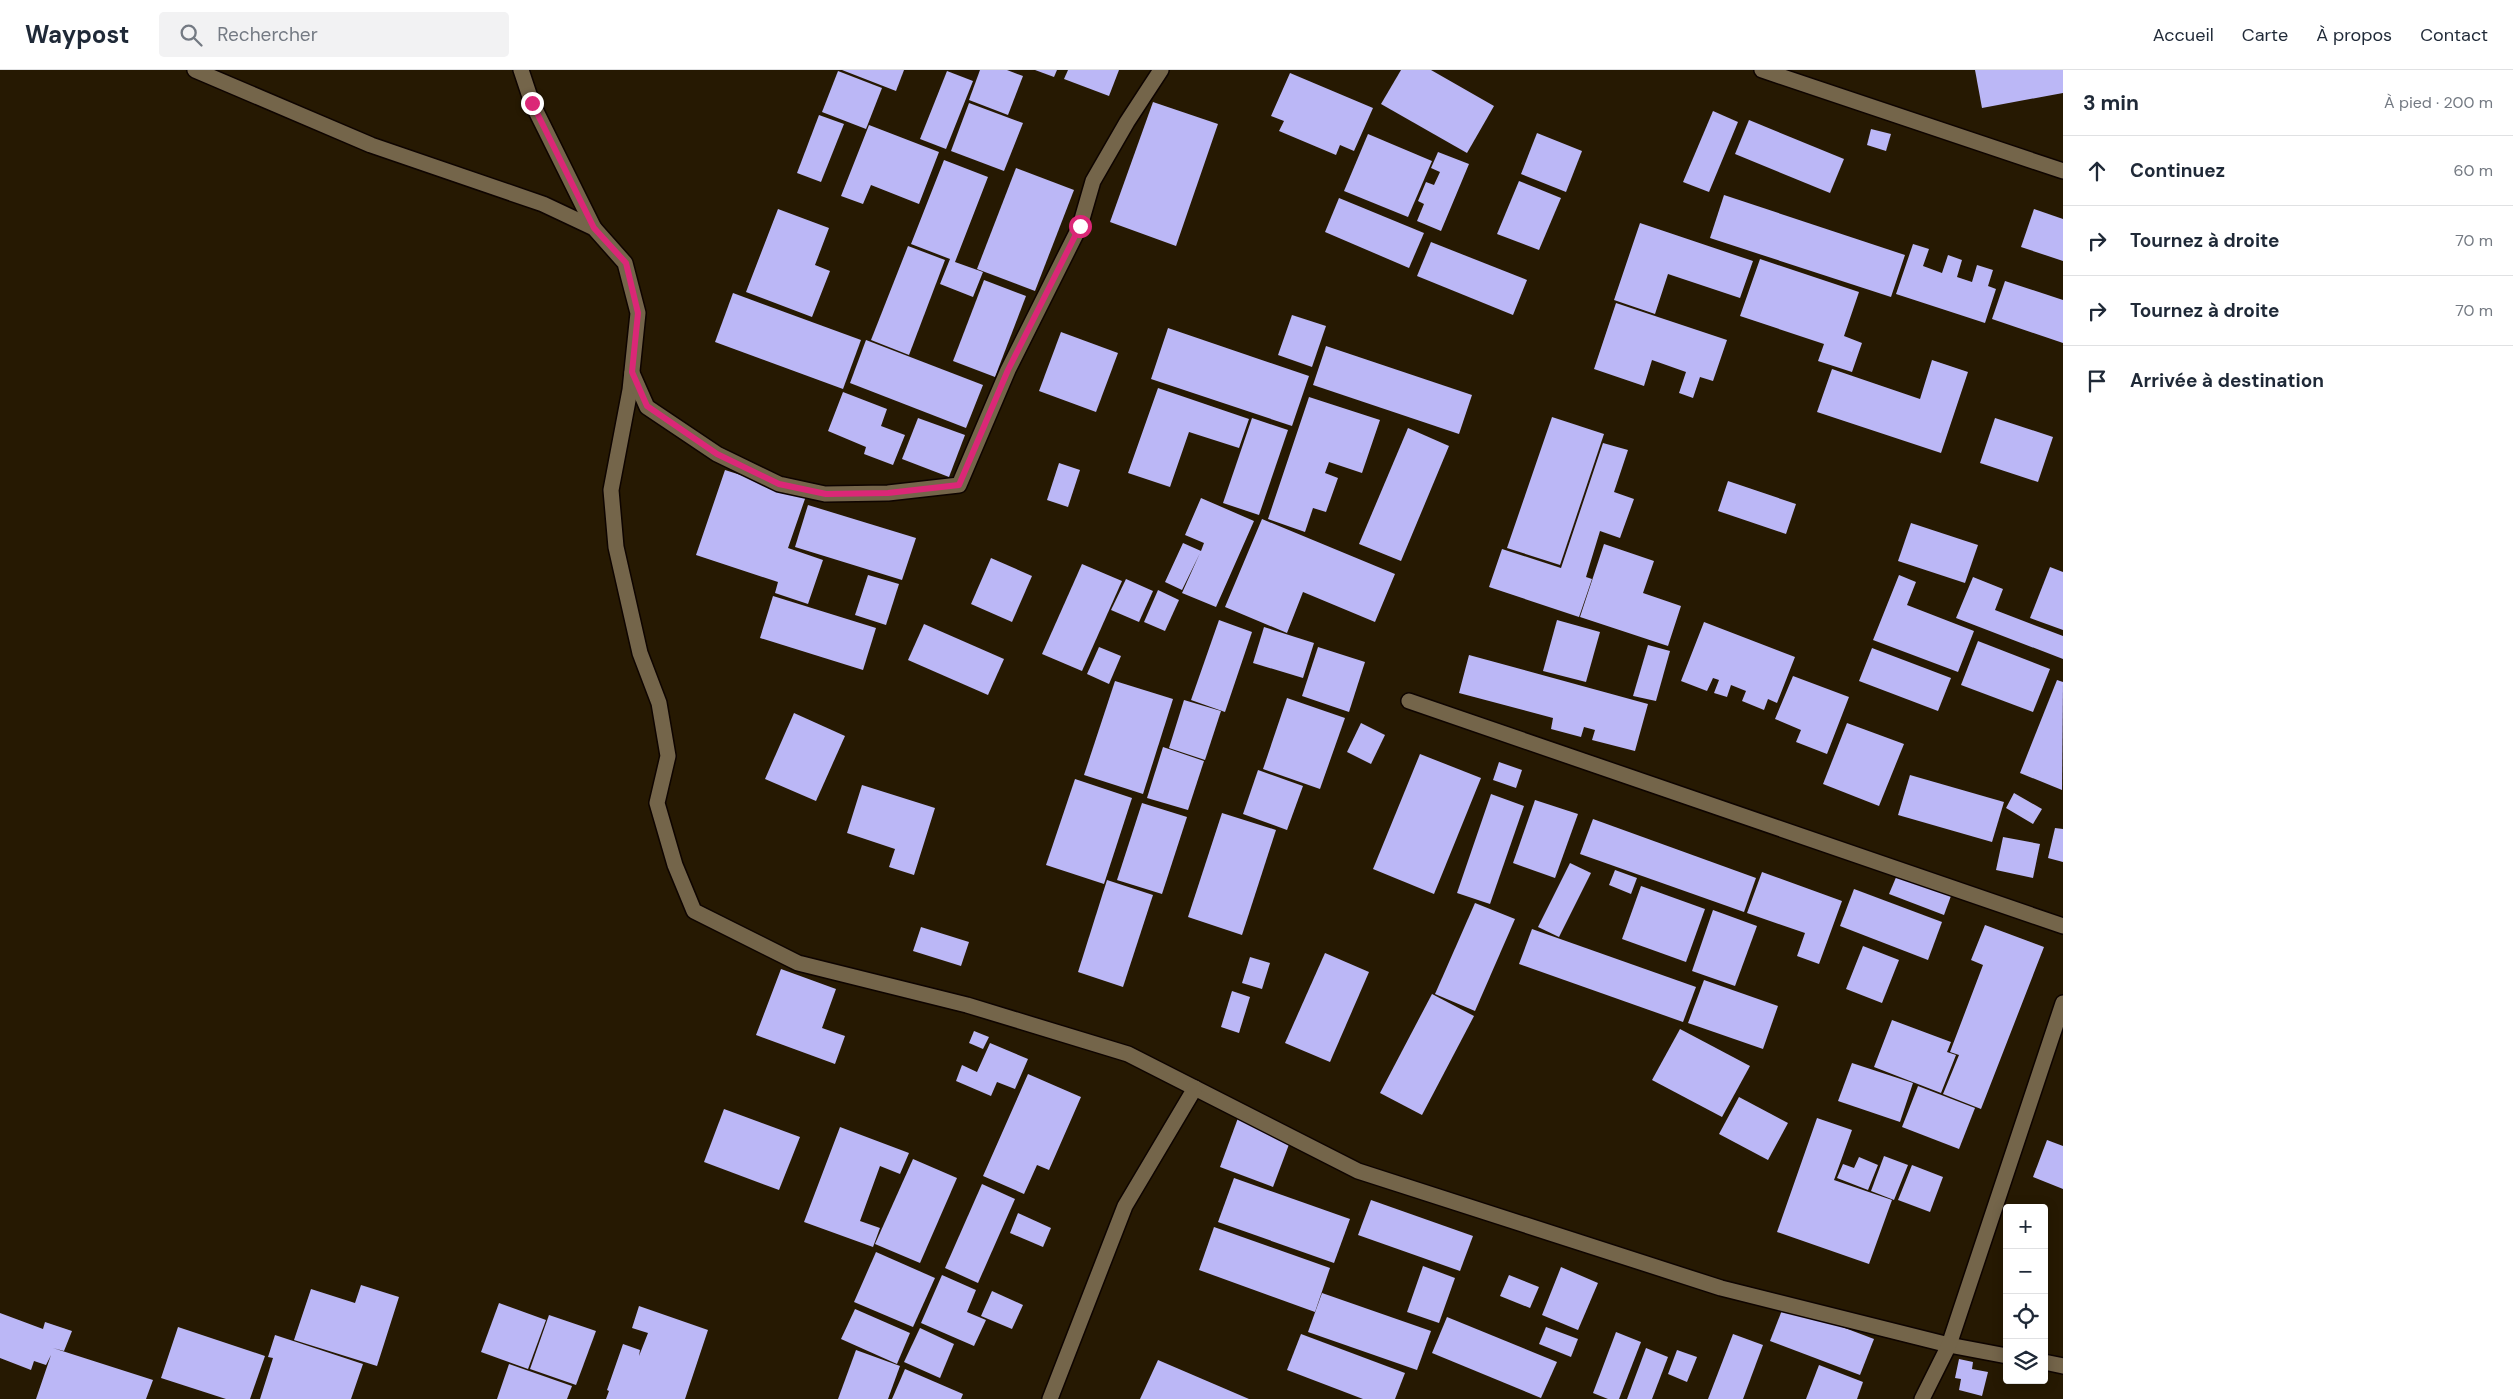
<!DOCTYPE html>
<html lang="fr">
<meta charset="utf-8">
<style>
:root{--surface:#fff;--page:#f2f2f3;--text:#1f2937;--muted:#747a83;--line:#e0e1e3}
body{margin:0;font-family:"DM Sans",sans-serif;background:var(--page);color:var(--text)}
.controls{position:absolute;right:15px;bottom:15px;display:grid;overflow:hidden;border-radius:5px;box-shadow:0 2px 12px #0003}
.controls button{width:45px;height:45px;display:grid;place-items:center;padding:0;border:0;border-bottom:1px solid var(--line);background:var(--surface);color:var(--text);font:25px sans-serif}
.stop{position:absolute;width:15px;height:15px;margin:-11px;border:4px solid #db2777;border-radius:50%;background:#fff}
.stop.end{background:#db2777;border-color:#fff;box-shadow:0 1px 5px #0008}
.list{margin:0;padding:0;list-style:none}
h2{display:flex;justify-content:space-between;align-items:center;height:65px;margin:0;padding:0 20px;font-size:21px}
h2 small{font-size:16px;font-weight:400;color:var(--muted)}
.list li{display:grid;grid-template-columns:32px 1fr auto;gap:15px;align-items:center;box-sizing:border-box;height:70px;padding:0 20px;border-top:1px solid var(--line)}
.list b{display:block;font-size:19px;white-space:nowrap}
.list em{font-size:16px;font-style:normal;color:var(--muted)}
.icon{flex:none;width:28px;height:28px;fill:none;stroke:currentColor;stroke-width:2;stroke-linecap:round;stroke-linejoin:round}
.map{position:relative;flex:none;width:2063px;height:1329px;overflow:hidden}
header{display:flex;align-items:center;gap:30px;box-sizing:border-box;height:70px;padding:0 25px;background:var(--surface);border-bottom:1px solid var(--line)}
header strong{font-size:24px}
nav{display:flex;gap:28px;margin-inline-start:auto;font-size:18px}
.search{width:350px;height:45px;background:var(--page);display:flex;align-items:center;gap:12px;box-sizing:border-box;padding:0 18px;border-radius:5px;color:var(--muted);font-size:19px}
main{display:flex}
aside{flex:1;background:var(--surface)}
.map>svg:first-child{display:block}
.building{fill:#bbb7f6}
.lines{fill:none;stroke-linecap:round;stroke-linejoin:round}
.minor-casing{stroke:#0e0400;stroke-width:18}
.minor{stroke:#74654a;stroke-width:15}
.route{stroke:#db2777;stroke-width:6}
</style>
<header>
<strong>Waypost</strong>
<div class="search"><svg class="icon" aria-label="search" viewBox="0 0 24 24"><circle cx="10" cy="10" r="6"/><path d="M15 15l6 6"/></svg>Rechercher</div>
<nav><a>Accueil</a><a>Carte</a><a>À propos</a><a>Contact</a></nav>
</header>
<main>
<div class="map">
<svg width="2063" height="1329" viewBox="0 0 2063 1329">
<rect width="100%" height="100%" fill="#261902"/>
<g class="building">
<path d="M 842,0 L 904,0 L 896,21 Z"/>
<path d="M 980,0 L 1007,0 L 1023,6 L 1008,45 L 969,30 Z"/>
<path d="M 1035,0 L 1057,0 L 1054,7 Z"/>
<path d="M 1068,0 L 1119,0 L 1109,26 L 1064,9 Z"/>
<path d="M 1401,0 L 1431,0 L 1494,36 L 1467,83 L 1381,34 Z"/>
<path d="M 1975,0 L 2063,0 L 2063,23 L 1982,38 Z"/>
<path d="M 838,1 L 882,18 L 866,59 L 822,42 Z"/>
<path d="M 947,1 L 973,11 L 946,79 L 920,69 Z"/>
<path d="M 1290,3 L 1373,38 L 1354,81 L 1340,75 L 1336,85 L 1279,61 L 1284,51 L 1271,46 Z"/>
<path d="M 1153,32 L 1218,54 L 1176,176 L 1110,152 Z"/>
<path d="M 969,33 L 1023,53 L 1004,101 L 951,81 Z"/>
<path d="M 1713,41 L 1738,52 L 1709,122 L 1683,112 Z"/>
<path d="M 819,45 L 844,54 L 821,112 L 797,103 Z"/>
<path d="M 1749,50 L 1844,89 L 1830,123 L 1735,84 Z"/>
<path d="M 869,55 L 939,82 L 919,134 L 871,115 L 863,134 L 841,126 Z"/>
<path d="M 1871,59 L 1891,64 L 1886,81 L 1867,75 Z"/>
<path d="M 1537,63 L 1582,81 L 1566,122 L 1521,104 Z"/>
<path d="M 1368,64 L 1432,91 L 1408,147 L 1344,121 Z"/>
<path d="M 1438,82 L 1469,94 L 1441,161 L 1417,151 L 1424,134 L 1418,131 L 1426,112 L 1434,115 L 1440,102 L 1431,98 Z"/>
<path d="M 944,90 L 988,107 L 955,192 L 983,202 L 973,227 L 940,214 L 950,189 L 911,174 Z"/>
<path d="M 1016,98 L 1074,120 L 1035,221 L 977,199 Z"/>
<path d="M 1519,111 L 1561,128 L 1539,180 L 1497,164 Z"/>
<path d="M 1724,125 L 1905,185 L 1891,227 L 1710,168 Z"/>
<path d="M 1339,128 L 1424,163 L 1409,198 L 1325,162 Z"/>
<path d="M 778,139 L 829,158 L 815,195 L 830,201 L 812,247 L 746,222 Z"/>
<path d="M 2034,139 L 2063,149 L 2063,191 L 2021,177 Z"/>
<path d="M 1640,153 L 1753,191 L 1740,228 L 1668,204 L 1655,244 L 1614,230 Z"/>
<path d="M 1431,172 L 1527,210 L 1513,245 L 1417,206 Z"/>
<path d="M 1913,174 L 1929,179 L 1923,196 L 1942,203 L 1948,185 L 1962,190 L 1957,207 L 1972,212 L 1977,195 L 1993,200 L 1988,216 L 1996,219 L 1985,253 L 1896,224 Z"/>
<path d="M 908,176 L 945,190 L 909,285 L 871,270 Z"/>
<path d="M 1760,189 L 1859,222 L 1844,266 L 1862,273 L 1852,302 L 1818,291 L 1824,274 L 1740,246 Z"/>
<path d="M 984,210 L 1026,226 L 995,307 L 953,291 Z"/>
<path d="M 2005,211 L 2063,230 L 2063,273 L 1992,249 Z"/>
<path d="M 733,223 L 861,270 L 843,319 L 715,272 Z"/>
<path d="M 1616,233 L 1727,270 L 1713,311 L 1700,307 L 1693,328 L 1679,323 L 1686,302 L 1652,290 L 1644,316 L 1594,299 Z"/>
<path d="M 1292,245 L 1326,256 L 1312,297 L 1278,285 Z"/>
<path d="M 1168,258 L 1309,306 L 1292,356 L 1151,309 Z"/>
<path d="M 1061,262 L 1118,283 L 1096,342 L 1039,321 Z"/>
<path d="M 866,270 L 983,315 L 966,358 L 850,313 Z"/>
<path d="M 1326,276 L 1472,325 L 1459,364 L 1313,315 Z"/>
<path d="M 1932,290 L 1968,302 L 1941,383 L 1817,342 L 1832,299 L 1920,329 Z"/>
<path d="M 1158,318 L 1249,349 L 1239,378 L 1189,362 L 1170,417 L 1128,403 Z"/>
<path d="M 843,322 L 887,339 L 881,356 L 905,365 L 893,395 L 864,384 L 866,377 L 828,361 Z"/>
<path d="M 1309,327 L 1380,350 L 1362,403 L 1329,392 L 1325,403 L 1338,408 L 1326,442 L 1313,438 L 1305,462 L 1268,449 Z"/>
<path d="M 1552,347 L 1604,364 L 1560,495 L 1507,478 Z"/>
<path d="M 918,348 L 965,365 L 949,407 L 902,389 Z"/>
<path d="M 1252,348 L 1288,360 L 1259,445 L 1223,433 Z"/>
<path d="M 1995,348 L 2053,367 L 2038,412 L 1980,393 Z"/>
<path d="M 1408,358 L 1449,376 L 1401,491 L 1359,474 Z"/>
<path d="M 1603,373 L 1628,380 L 1614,422 L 1634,429 L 1620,468 L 1600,461 L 1586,507 L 1592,509 L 1579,547 L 1489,517 L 1502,479 L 1561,498 Z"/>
<path d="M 1059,393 L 1080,400 L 1068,437 L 1047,430 Z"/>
<path d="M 725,400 L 806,426 L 788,478 L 823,490 L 808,534 L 775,523 L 778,512 L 696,485 Z"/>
<path d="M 1728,411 L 1796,434 L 1786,464 L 1718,441 Z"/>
<path d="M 1201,428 L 1254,451 L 1216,537 L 1182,523 L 1200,483 L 1182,520 L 1165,512 L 1183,473 L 1201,481 L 1204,473 L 1185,465 Z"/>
<path d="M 808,435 L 916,468 L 902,510 L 795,477 Z"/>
<path d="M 1262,449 L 1395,504 L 1375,552 L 1303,522 L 1287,563 L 1225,537 Z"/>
<path d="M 1911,453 L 1978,475 L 1965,513 L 1898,491 Z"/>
<path d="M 1604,474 L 1654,491 L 1643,523 L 1681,536 L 1668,576 L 1580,547 Z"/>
<path d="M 991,488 L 1032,506 L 1012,552 L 971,534 Z"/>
<path d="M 1082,494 L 1122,511 L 1082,601 L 1042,584 Z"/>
<path d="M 2050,497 L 2063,502 L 2063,560 L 2030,548 Z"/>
<path d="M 868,505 L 899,514 L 886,555 L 855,545 Z"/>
<path d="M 1899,505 L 1916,512 L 1907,535 L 1974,561 L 1958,602 L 1873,570 Z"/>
<path d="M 1973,507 L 2003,519 L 1995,540 L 2063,566 L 2063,589 L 1956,548 Z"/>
<path d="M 1126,509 L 1153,521 L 1139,552 L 1111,540 Z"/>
<path d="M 1158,520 L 1179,530 L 1165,561 L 1144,552 Z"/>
<path d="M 773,526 L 876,558 L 863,600 L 760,568 Z"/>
<path d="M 1219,550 L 1252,562 L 1225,642 L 1191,630 Z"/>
<path d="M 1557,550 L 1600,562 L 1586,612 L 1543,601 Z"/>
<path d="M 1704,552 L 1795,587 L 1777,633 L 1768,629 L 1764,640 L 1742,631 L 1746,621 L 1731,615 L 1727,627 L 1714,623 L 1719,610 L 1713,608 L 1707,621 L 1681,611 Z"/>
<path d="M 924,554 L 1004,589 L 988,625 L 908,590 Z"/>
<path d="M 1264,557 L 1314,573 L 1303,608 L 1253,593 Z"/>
<path d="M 1978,571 L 2050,599 L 2033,642 L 1961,615 Z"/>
<path d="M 1648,575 L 1670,581 L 1656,631 L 1633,626 Z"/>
<path d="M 1099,577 L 1121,586 L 1109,614 L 1087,604 Z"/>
<path d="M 1318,577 L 1365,592 L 1349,642 L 1302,626 Z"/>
<path d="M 1872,578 L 1951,608 L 1938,641 L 1859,611 Z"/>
<path d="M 1469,585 L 1648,634 L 1635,681 L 1592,670 L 1595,660 L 1584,657 L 1581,667 L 1551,659 L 1553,648 L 1459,623 Z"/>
<path d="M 1793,606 L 1849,627 L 1827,684 L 1796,672 L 1801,660 L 1775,649 Z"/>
<path d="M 2057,610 L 2063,612 L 2062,720 L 2020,703 Z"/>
<path d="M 1115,611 L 1173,629 L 1143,724 L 1084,705 Z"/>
<path d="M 1287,628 L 1345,648 L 1320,719 L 1263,699 Z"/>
<path d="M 1184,630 L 1221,641 L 1205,690 L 1169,678 Z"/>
<path d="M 794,643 L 845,666 L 816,731 L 765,709 Z"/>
<path d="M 1361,653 L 1385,665 L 1371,694 L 1347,682 Z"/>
<path d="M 1847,653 L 1904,674 L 1879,736 L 1823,714 Z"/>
<path d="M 1163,677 L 1204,691 L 1188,740 L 1147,728 Z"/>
<path d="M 1420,684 L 1481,708 L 1434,824 L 1373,799 Z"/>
<path d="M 1499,692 L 1522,700 L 1516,718 L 1493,710 Z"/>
<path d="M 1258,700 L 1303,716 L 1287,760 L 1243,744 Z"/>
<path d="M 1910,705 L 2004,732 L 1992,772 L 1898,745 Z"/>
<path d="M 1075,709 L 1132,728 L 1104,814 L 1046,795 Z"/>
<path d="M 862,715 L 935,738 L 914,805 L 889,797 L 895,779 L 847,763 Z"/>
<path d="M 2014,723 L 2042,739 L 2033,754 L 2006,738 Z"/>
<path d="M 1491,724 L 1524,736 L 1490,834 L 1457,823 Z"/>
<path d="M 1535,730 L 1578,744 L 1555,808 L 1513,793 Z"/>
<path d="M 1142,733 L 1187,747 L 1162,824 L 1117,810 Z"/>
<path d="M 1222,743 L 1276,760 L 1242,865 L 1188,847 Z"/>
<path d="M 1593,749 L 1756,808 L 1744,842 L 1580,784 Z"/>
<path d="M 2055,758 L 2063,759 L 2063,792 L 2048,788 Z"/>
<path d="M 2003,767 L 2040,774 L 2033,808 L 1996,800 Z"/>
<path d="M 1570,793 L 1591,803 L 1559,867 L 1538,857 Z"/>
<path d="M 1615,800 L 1637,808 L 1631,824 L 1609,815 Z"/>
<path d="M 1762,802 L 1842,831 L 1819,894 L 1797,886 L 1805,863 L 1747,843 Z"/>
<path d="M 1897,805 L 1951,826 L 1944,845 L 1889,824 Z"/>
<path d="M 1107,810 L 1153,825 L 1123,917 L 1078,902 Z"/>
<path d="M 1641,816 L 1705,839 L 1686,892 L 1622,869 Z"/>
<path d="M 1854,819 L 1942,852 L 1928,890 L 1840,856 Z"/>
<path d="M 1475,833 L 1515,849 L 1475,941 L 1435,924 Z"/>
<path d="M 1713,840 L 1757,856 L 1735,916 L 1692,901 Z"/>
<path d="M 1985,855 L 2044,877 L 1981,1039 L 1943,1024 L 1959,985 L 1950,982 L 1983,895 L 1971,890 Z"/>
<path d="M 921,857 L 969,872 L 961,896 L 913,881 Z"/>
<path d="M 1532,859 L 1696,917 L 1683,952 L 1519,894 Z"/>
<path d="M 1863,876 L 1899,890 L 1882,933 L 1846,919 Z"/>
<path d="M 1325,883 L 1369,902 L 1330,992 L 1285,973 Z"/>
<path d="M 1250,887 L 1270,893 L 1262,919 L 1242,913 Z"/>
<path d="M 781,899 L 836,919 L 822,958 L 845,966 L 835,994 L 756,965 Z"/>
<path d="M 1704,910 L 1778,936 L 1763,979 L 1688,953 Z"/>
<path d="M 1232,921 L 1250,927 L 1239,963 L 1221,957 Z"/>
<path d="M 1432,924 L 1474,946 L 1422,1045 L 1380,1023 Z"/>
<path d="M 1892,950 L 1951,972 L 1947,982 L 1956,985 L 1941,1023 L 1874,997 Z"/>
<path d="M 1680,959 L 1750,996 L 1722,1047 L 1652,1010 Z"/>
<path d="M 974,961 L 989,967 L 983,979 L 969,973 Z"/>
<path d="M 990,973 L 1028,989 L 1015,1019 L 997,1012 L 991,1026 L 956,1011 L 962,995 L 977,1002 Z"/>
<path d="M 1852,993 L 1913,1013 L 1900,1052 L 1838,1031 Z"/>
<path d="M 1028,1004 L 1081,1027 L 1049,1100 L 1037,1095 L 1024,1124 L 983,1106 Z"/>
<path d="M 1918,1016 L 1975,1038 L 1959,1079 L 1902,1057 Z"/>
<path d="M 1739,1027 L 1788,1053 L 1768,1090 L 1719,1064 Z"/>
<path d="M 724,1039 L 800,1067 L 779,1120 L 704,1092 Z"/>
<path d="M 1238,1048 L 1291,1069 L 1273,1117 L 1220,1097 Z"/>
<path d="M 1817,1048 L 1852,1060 L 1834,1110 L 1892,1130 L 1869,1194 L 1777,1162 Z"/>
<path d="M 840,1057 L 909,1083 L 900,1104 L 880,1096 L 860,1151 L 880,1158 L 873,1177 L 804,1152 Z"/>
<path d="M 2047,1070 L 2063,1076 L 2063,1119 L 2033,1107 Z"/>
<path d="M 1884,1086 L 1908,1095 L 1894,1130 L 1871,1121 Z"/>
<path d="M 1859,1087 L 1878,1095 L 1868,1120 L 1837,1108 L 1843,1094 L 1854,1098 Z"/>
<path d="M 913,1089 L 957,1108 L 920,1193 L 875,1174 Z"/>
<path d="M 1912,1095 L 1943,1107 L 1930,1142 L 1898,1130 Z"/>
<path d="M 1234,1108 L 1350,1149 L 1334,1193 L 1218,1152 Z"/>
<path d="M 982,1114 L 1015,1129 L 978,1213 L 945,1198 Z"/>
<path d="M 1371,1130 L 1473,1166 L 1460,1201 L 1358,1165 Z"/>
<path d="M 1018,1143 L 1051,1158 L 1043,1177 L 1010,1163 Z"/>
<path d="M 1214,1157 L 1330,1198 L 1315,1242 L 1199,1200 Z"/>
<path d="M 876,1182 L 935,1208 L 913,1257 L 854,1232 Z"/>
<path d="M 1423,1196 L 1455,1208 L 1439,1253 L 1407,1242 Z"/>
<path d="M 1561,1197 L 1598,1213 L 1578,1260 L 1542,1245 Z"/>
<path d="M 942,1205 L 976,1220 L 967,1242 L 986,1250 L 974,1276 L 921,1253 Z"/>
<path d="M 1509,1205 L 1539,1217 L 1530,1238 L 1500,1226 Z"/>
<path d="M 361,1215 L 399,1227 L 377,1296 L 294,1270 L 311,1219 L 355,1233 Z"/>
<path d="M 992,1221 L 1023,1235 L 1012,1259 L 981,1246 Z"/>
<path d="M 1322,1223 L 1431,1261 L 1417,1300 L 1308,1262 Z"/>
<path d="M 499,1233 L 546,1250 L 528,1299 L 481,1282 Z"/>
<path d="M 1784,1235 L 1874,1269 L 1860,1305 L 1770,1271 Z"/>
<path d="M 639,1236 L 708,1260 L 685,1329 L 606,1329 L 609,1321 L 607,1320 L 623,1274 L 640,1280 L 639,1286 L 648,1263 L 632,1258 Z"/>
<path d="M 855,1239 L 910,1263 L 897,1294 L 841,1269 Z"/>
<path d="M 0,1243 L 43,1259 L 45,1252 L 72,1261 L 64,1281 L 53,1278 L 153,1310 L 146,1329 L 36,1329 L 51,1285 L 46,1295 L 34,1291 L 31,1300 L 0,1288 Z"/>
<path d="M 549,1245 L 596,1261 L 576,1315 L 530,1299 Z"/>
<path d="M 1447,1247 L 1557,1292 L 1541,1328 L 1432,1283 Z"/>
<path d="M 178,1257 L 265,1286 L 250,1329 L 226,1329 L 161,1308 Z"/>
<path d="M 1546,1257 L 1578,1269 L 1571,1287 L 1539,1274 Z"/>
<path d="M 920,1258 L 954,1274 L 940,1308 L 904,1292 Z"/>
<path d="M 1616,1262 L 1641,1272 L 1619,1329 L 1608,1329 L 1593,1323 Z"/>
<path d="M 1301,1264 L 1405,1303 L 1395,1329 L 1363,1329 L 1287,1300 Z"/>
<path d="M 1733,1264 L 1763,1275 L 1743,1329 L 1708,1329 Z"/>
<path d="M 275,1265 L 363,1294 L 351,1329 L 260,1329 L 273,1288 L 268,1287 Z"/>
<path d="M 1646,1278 L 1668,1287 L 1652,1329 L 1627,1329 Z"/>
<path d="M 856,1280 L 900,1296 L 888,1329 L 838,1329 Z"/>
<path d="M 1677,1280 L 1697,1287 L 1687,1312 L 1668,1304 Z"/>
<path d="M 1959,1289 L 1973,1292 L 1972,1299 L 1988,1302 L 1982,1326 L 1959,1320 L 1961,1309 L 1955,1308 Z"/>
<path d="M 1158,1290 L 1249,1329 L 1140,1329 Z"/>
<path d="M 509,1294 L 572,1316 L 567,1329 L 497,1329 Z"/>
<path d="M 1819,1295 L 1863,1312 L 1857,1329 L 1806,1329 Z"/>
<path d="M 905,1299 L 963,1324 L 961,1329 L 892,1329 Z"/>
</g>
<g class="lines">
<g class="minor-casing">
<g id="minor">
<path d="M 195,0 L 371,75 L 543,134 L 594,158 L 625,193 L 638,243 L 630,320 L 611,420 L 616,477 L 640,583 L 659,633 L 668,686 L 657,733 L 675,795 L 694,841 L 798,893 L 967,935 L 1128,984 L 1358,1101 L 1721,1218 L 1949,1275 L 2007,1286"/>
<path d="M 521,0 L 532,33 L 594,158"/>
<path d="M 1762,0 L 2063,101"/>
<path d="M 632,303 L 647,337 L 717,384 L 779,414 L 825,424 L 888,423 L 959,415 L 1008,300 L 1080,156 L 1093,111 L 1127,52 L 1161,0"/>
<path d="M 1409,631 L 2063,856"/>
<path d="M 2044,1292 L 2063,1296"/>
<path d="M 1050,1329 L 1125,1136 L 1195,1018"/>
<path d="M 1922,1329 L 1949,1275 L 2063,933"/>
</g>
</g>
<use href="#minor" class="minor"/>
</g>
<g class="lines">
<path class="route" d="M 532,33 L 594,158 L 626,193 L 638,243 L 632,302 L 647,336 L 717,384 L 779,414 L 826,424 L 888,423 L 959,415 L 1008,300 L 1080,156"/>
</g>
</svg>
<div class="controls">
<button>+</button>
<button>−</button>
<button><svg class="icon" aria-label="locate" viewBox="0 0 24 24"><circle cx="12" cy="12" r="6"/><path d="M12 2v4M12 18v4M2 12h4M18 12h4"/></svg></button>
<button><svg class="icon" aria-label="layers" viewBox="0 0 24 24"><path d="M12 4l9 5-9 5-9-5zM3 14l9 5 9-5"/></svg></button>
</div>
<div class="stop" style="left:1080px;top:156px"></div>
<div class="stop end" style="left:532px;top:33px"></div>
</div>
<aside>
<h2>3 min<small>À pied · 200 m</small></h2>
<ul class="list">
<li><svg class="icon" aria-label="ahead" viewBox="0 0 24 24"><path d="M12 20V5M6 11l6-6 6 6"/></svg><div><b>Continuez</b></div><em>60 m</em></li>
<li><svg class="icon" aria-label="right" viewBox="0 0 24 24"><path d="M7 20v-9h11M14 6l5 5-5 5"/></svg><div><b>Tournez à droite</b></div><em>70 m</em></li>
<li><svg class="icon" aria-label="right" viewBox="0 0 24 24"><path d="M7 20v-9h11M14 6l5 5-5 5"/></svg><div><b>Tournez à droite</b></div><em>70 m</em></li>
<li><svg class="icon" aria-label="arrive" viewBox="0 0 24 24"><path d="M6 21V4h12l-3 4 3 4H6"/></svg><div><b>Arrivée à destination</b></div></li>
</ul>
</aside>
</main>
